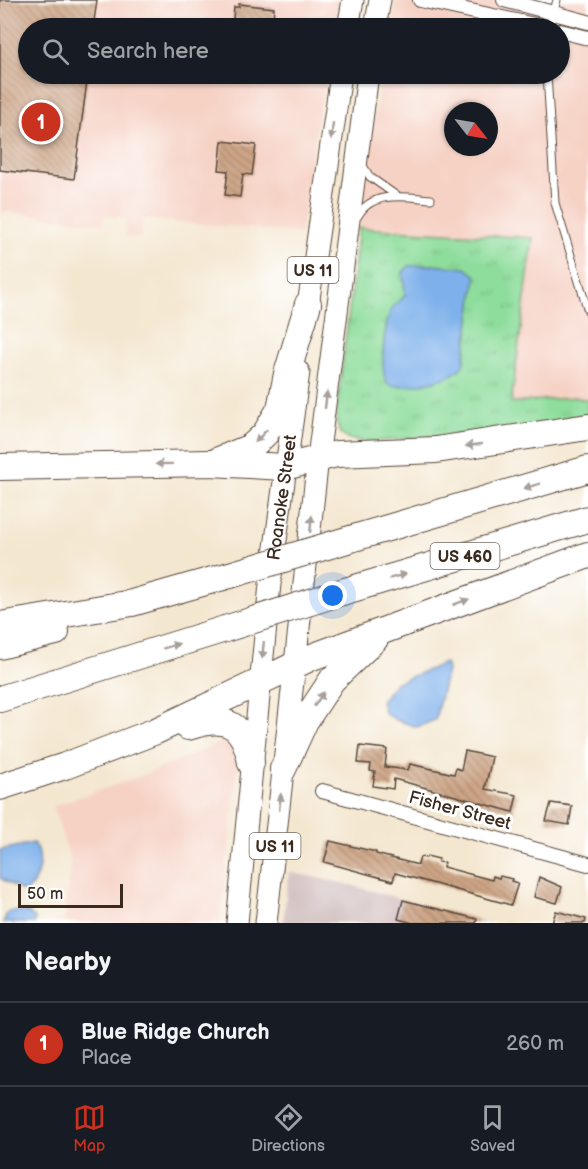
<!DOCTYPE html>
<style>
:root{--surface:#171b24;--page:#242831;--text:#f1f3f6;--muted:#9ea1a6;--line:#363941;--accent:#c8321e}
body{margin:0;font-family:"Balsamiq Sans",sans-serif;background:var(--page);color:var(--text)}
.compass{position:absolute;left:444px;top:102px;width:54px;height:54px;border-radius:50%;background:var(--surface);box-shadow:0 2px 4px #0004;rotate:121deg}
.scale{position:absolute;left:18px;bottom:15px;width:105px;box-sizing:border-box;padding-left:6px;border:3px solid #3b2a1e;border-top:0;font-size:16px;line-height:21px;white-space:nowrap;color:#3b2a1e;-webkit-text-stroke:4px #fff;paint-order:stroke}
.you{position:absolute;left:333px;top:596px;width:21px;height:21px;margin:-15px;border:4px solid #fff;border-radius:50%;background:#1a73e8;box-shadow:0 0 0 9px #1a73e833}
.badge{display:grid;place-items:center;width:39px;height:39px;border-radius:50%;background:var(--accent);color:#fff;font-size:20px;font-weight:700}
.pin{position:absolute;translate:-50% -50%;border:3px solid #fff;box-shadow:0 2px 6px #0006}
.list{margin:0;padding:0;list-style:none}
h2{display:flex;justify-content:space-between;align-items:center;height:78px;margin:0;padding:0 24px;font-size:26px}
h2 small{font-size:20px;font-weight:400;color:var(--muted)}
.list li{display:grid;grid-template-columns:39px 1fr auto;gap:18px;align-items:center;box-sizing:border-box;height:84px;padding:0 24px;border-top:2px solid var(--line)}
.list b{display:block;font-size:22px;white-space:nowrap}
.list p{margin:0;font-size:20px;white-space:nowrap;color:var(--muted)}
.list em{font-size:20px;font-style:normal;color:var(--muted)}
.icon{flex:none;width:33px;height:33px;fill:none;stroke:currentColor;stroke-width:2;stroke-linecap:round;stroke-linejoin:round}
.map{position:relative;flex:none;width:588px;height:923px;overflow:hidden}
.search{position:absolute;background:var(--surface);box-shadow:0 2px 4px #0004;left:18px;right:18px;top:18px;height:66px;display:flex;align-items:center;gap:15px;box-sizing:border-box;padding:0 21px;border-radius:33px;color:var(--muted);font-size:22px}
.sheet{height:162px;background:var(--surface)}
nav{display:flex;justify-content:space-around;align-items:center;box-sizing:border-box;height:84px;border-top:2px solid var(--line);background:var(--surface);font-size:16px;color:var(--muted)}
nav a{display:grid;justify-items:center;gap:3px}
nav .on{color:var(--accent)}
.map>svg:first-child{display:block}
.built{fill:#f6d2c5;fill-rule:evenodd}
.industrial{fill:#d1bfbf}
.grass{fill:url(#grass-tufts);stroke:#64845d;stroke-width:1.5}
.water{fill:#7eb1eb;stroke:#5c6e84;stroke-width:1.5}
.building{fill:url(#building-back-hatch)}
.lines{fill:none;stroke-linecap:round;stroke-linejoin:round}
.lane-casing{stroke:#574639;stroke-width:9}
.street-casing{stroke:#574639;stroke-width:16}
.primary-casing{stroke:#574639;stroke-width:23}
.highway-casing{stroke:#574639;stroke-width:28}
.lane{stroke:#fff;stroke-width:7}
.street{stroke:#fff;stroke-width:14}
.primary{stroke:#fff;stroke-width:21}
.highway{stroke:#fff;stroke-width:26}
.highway-bridge-casing{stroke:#574639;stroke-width:28;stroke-linecap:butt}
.highway-bridge{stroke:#fff;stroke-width:26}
.oneway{fill:#a79f9a}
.labels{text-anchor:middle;stroke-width:6;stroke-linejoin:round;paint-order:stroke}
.shield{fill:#fff;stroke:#766a62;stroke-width:1.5}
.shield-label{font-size:16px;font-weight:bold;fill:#3b2a1e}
.street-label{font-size:18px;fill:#3b2a1e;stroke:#fff}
</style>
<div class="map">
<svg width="588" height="923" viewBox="0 0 588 923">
<defs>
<pattern id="grass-tufts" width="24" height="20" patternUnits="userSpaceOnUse" patternTransform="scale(1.5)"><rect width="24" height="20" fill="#8edd9c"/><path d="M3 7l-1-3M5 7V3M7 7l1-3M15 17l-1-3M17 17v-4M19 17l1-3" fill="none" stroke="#7bbe86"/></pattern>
<pattern id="building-back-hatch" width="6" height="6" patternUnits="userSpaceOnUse" patternTransform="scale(1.5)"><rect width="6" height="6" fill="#cea586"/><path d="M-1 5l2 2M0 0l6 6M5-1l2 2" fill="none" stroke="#a8876d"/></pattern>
</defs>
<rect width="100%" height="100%" fill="#fff"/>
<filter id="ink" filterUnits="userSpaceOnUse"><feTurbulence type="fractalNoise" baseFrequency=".0167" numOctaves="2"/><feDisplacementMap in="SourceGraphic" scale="12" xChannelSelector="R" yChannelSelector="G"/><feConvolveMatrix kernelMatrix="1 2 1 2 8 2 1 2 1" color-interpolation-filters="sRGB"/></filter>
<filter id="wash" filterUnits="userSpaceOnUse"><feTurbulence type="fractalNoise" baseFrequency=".008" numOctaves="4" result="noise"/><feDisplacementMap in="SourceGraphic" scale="24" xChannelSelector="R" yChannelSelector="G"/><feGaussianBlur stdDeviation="1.35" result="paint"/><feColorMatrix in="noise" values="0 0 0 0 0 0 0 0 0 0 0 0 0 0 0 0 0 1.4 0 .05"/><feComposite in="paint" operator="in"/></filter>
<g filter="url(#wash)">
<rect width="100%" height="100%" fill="#f4e7d0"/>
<g class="built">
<path d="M 0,0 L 343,0 L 338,28 L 28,28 L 28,74 L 329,74 L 319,111 L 301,233 L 143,219 L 141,238 L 125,237 L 126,218 L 104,215 L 103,224 L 0,211 Z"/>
<path d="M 395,0 L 588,0 L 588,400 L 575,397 L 511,403 L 533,239 L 359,228 L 372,126 L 383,74 L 560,74 L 560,28 L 391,28 ZM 453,111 L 489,111 L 489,147 L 453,147 Z"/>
<path d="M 230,739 L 238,756 L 238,765 L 220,923 L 64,923 L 71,862 L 53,806 L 136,778 Z"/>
</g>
<path class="industrial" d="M 289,872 L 346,884 L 491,923 L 283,923 Z"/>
<path class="grass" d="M 359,228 L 533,238 L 511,403 L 575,397 L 588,400 L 588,415 C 533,431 472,433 414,438 C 394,439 370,444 350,439 C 339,437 337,427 336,417 Z"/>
<g class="water">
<path d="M 433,265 L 466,268 L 476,276 L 464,363 C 457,381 407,388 389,385 C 378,376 384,321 392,308 C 396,303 402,300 405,295 L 403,272 L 409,266 Z"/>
<path d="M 445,663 L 447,670 L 435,720 L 417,727 L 396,720 L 384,712 L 381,701 L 395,683 Z"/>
<path d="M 33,843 C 46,855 37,882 26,893 L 0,878 L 0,850 Z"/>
<path d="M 12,911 L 28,912 L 35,918 L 35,923 L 3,923 L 7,913 Z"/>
</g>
<g id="blocks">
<g class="building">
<path d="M 0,0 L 97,0 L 93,28 L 28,28 L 28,74 L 88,74 L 74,179 L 0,170 Z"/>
<path d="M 239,4 L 274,8 L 272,28 L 237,28 L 238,20 L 233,19 L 234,7 L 239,7 Z"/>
<path d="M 222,141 L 256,145 L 252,175 L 243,174 L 240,197 L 225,195 L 228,171 L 219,170 Z"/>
<path d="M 360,746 L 387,749 L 385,767 L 408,770 L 410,764 L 454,774 L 456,768 L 461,770 L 465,751 L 492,757 L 485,789 L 517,795 L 513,812 L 394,779 L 393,789 L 373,786 L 375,772 L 370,771 L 371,764 L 358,763 Z"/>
<path d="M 551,803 L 572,806 L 569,825 L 546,821 Z"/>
<path d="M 330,841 L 376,852 L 376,854 L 418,865 L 420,857 L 426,858 L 427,856 L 439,859 L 438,862 L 444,863 L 443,867 L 492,880 L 493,876 L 499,878 L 500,876 L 512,879 L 511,881 L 518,883 L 511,905 L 395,873 L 393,881 L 324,862 Z"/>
<path d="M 539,877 L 562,887 L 557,903 L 534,897 Z"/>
<path d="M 403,900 L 477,919 L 476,923 L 413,923 L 398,919 Z"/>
<path d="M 556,911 L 586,919 L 585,923 L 552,923 Z"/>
</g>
</g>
</g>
<g filter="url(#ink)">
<use href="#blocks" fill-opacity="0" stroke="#574639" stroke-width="1.5"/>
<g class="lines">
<g class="lane-casing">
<g id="lane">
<path d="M 549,28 L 557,0"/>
<path d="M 547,74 L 555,203 L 588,311"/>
<path d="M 362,164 L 370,177 L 397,196"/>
<path d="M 358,216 C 372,190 407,197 431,199"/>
</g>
</g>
<g class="street-casing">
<g id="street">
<path d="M 420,0 L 548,28"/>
<path d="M 504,0 L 588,22"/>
<path d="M 560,31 L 588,38"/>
<path d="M 322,791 L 588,864"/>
</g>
</g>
<g class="primary-casing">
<g id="primary">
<path d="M 348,28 L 353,0"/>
<path d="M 375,28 L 380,0"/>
<path d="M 306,320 L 341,74"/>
<path id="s1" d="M 237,923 L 270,584 L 299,372"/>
<path d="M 266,923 L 318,458 L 368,74"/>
</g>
</g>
<g class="highway-casing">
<g id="highway">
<path d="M 219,460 L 251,447 L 265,434 L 280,409 L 287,374 L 308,304"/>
<path d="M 0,467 L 210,463 L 285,467 L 337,454 L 436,450 L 588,427"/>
<path d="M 347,540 L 588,469"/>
<path d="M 342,592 L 588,519"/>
<path d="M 0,625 L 132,603 L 230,575"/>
<path d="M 0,646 L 56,632"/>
<path d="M 0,699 L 225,629"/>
<path d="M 188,727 C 226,714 244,723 251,763"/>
<path d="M 283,769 L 305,721 L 332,680 L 375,639"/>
<path d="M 0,787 L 65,766 L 156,731 L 312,657 L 588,555"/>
</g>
</g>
<use href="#lane" class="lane"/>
<use href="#street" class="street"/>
<use href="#primary" class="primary"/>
<use href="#highway" class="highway"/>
<g class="highway-bridge-casing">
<g id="highway-bridge">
<path d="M 230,575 L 347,540"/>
<path d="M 225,629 L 342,592"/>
</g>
</g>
<use href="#highway-bridge" class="highway-bridge"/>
</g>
<defs><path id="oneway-solid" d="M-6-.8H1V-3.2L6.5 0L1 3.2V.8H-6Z" transform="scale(1.5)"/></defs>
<g class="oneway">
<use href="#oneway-solid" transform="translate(332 131) rotate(97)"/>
<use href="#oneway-solid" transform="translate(326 400) rotate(-83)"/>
<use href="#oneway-solid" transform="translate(261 436) rotate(133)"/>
<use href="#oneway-solid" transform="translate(474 445) rotate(172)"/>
<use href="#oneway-solid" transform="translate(164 464) rotate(179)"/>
<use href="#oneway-solid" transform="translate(532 486) rotate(164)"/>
<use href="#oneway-solid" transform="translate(311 524) rotate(-84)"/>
<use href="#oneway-solid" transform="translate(398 576) rotate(-17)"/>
<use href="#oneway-solid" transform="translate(461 602) rotate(-20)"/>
<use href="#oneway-solid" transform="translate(171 646) rotate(-17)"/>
<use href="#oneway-solid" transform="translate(263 650) rotate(96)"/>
<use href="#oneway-solid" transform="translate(319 699) rotate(-56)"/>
<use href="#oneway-solid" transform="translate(280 802) rotate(-84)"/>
</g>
</g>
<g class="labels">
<g class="shield">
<rect x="287.5" y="257" width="51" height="26" rx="4.5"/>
<rect x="430.5" y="543" width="69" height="26" rx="4.5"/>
<rect x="249.5" y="833" width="51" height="26" rx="4.5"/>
</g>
<g class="shield-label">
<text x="313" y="276">US 11</text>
<text x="465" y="562">US 460</text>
<text x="275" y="852">US 11</text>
</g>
<g class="street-label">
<text dy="6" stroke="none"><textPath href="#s1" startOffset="428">Roanoke Street</textPath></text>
<text transform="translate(460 810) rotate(15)" y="6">Fisher Street</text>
</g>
</g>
</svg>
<svg class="compass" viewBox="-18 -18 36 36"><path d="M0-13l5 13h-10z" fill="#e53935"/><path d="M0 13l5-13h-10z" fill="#9ea1a6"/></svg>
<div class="scale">50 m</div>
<div class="you"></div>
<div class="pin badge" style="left:41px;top:122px">1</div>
<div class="search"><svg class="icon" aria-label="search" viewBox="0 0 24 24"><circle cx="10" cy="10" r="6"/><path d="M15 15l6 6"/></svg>Search here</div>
</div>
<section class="sheet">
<h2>Nearby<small></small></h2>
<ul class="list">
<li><span class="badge">1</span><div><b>Blue Ridge Church</b><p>Place</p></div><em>260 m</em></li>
</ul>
</section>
<nav>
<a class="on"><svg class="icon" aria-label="map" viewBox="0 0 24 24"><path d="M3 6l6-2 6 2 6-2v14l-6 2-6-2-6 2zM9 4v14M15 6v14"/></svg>Map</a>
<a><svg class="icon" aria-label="directions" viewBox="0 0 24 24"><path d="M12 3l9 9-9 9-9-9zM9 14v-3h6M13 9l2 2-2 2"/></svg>Directions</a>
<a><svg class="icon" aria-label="saved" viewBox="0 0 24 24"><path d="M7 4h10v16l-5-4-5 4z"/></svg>Saved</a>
</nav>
